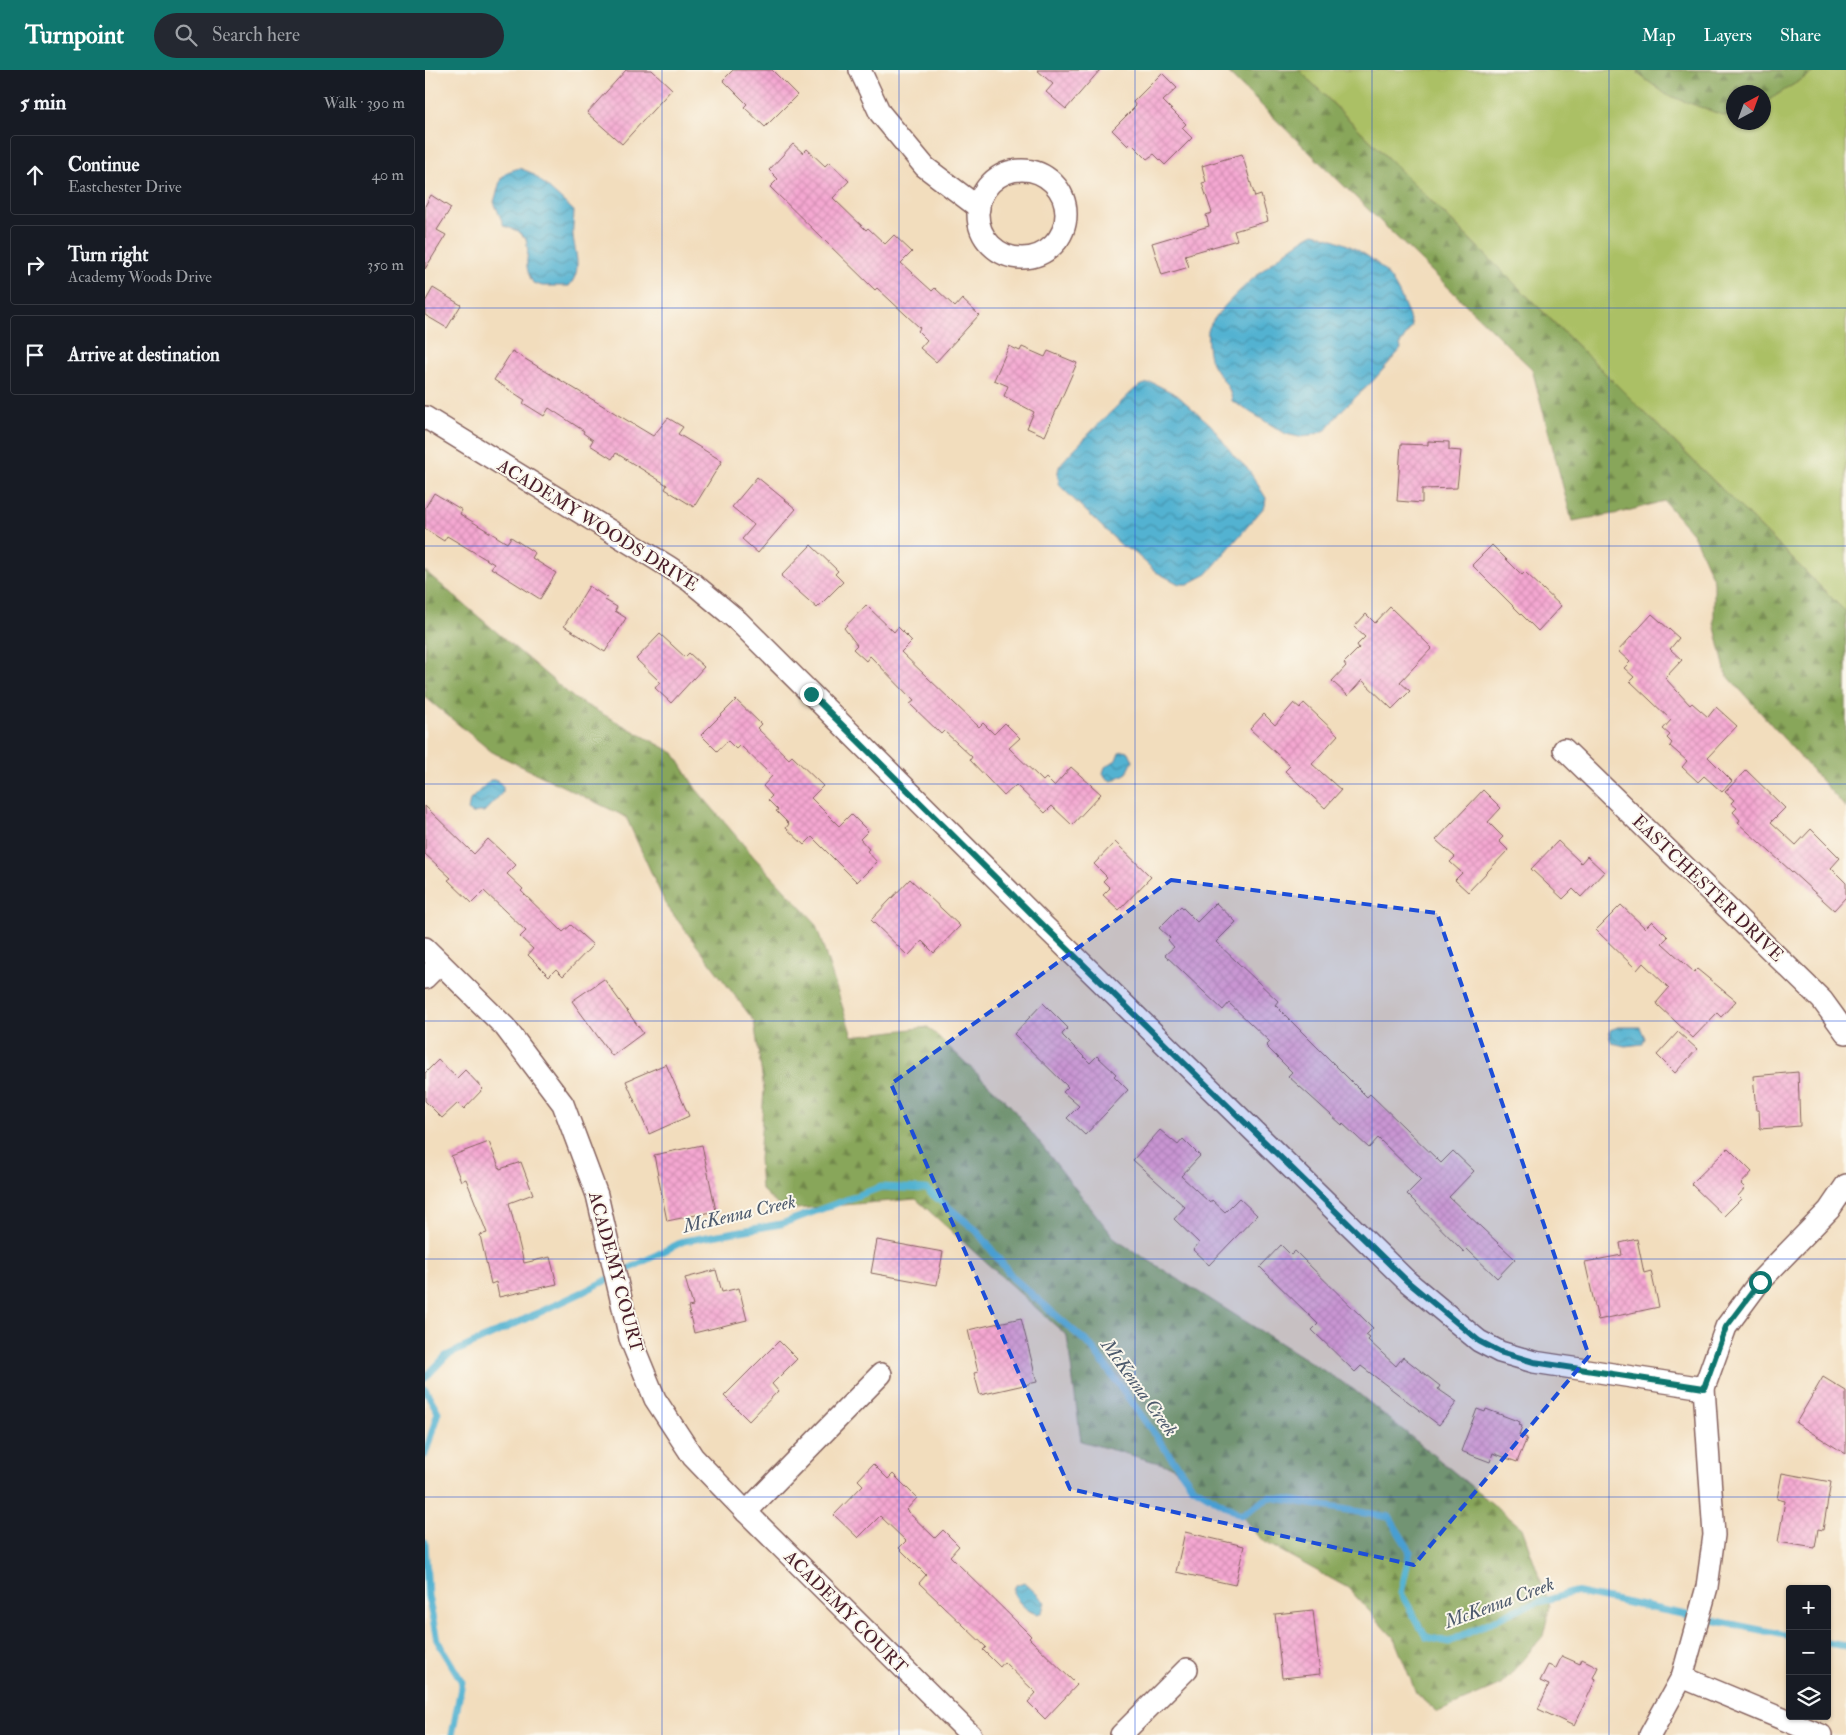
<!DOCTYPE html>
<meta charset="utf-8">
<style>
:root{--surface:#171b24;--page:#242831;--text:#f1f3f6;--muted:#9ea1a6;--line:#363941;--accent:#0f766e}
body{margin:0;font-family:"IM FELL Double Pica",serif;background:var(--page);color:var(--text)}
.controls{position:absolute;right:15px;bottom:15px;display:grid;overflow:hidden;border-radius:5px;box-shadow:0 1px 4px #0004}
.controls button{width:45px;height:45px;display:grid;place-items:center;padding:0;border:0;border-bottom:1px solid var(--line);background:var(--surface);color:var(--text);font:25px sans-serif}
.compass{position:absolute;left:1301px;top:15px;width:45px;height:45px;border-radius:50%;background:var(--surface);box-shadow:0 1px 4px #0004;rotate:41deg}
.stop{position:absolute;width:15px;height:15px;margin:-11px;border:4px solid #0f766e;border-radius:50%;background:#fff}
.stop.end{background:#0f766e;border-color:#fff;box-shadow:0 1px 5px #0008}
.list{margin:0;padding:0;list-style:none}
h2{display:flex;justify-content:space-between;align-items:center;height:65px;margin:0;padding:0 20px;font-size:21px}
h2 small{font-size:16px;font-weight:400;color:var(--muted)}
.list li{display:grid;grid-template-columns:32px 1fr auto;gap:15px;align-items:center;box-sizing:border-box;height:80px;margin:0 10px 10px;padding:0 10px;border:1px solid var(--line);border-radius:5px}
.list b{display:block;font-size:19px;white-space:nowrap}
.list p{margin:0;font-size:16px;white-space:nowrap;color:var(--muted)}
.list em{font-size:16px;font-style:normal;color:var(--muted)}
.icon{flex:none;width:28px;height:28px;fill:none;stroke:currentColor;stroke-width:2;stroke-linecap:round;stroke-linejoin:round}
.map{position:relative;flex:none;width:1421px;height:1665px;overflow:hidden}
header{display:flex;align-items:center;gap:30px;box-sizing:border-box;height:70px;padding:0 25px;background:var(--accent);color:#fff}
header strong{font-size:24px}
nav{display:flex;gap:28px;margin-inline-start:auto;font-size:18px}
.search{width:350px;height:45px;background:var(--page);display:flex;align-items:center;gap:12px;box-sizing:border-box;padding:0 18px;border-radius:28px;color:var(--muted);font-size:19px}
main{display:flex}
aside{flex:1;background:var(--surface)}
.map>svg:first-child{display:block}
.green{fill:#abc065;stroke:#7a7048;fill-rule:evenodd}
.forest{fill:url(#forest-firs);stroke:#696242}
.water{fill:url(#water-waves);stroke:#4e687e}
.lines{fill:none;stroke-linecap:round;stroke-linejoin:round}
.stream{stroke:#52b2d1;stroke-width:7}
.building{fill:url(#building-cross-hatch)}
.minor-casing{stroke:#85625e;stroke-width:24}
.minor{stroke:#fff;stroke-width:21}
.route{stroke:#0f766e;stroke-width:6}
.marked{fill:#1d4ed8;fill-opacity:0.2;stroke:#1d4ed8;stroke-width:4;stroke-dasharray:10 6;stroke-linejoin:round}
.grid{fill:none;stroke:#1d4ed8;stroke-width:1;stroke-opacity:0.55}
.labels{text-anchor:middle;stroke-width:4;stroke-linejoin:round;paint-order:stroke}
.street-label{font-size:18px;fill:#4a1f2b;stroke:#fbf7ec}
.water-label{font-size:19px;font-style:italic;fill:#4d5a6d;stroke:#fbf7ec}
</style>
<header>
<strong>Turnpoint</strong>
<div class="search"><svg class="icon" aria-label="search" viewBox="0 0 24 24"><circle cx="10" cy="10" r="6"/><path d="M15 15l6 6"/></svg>Search here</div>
<nav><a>Map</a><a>Layers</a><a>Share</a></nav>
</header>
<main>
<aside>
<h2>5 min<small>Walk · 390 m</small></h2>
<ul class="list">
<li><svg class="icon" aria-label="ahead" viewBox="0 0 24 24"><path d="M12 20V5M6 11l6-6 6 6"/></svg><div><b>Continue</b><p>Eastchester Drive</p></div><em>40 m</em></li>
<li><svg class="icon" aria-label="right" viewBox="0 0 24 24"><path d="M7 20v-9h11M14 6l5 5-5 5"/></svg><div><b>Turn right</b><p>Academy Woods Drive</p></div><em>350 m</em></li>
<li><svg class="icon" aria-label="arrive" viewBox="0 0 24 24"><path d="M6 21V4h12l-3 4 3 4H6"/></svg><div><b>Arrive at destination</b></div></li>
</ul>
</aside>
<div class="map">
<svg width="1421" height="1665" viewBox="0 0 1421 1665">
<defs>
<pattern id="forest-firs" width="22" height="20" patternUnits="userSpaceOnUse" patternTransform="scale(1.25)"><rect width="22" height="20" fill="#88a65a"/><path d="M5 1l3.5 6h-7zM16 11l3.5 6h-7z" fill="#71874b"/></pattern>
<pattern id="water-waves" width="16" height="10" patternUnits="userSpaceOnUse" patternTransform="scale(1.25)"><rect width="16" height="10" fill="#52b2d1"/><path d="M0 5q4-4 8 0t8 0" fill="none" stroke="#4690aa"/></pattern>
<pattern id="building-cross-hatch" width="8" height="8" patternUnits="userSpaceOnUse" patternTransform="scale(1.25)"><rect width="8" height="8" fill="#f4a7d1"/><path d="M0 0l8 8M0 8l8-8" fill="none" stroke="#d38fb4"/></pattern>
</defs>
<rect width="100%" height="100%" fill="#fbf7ec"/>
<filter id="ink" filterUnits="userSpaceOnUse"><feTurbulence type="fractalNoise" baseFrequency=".02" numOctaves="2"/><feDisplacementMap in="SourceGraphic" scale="10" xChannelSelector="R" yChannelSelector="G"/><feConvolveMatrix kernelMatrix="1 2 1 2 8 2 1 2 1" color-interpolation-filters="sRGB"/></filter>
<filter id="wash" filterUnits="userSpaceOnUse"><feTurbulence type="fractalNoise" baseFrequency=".0096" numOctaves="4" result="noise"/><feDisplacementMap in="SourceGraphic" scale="20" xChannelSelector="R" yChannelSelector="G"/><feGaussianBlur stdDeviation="1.12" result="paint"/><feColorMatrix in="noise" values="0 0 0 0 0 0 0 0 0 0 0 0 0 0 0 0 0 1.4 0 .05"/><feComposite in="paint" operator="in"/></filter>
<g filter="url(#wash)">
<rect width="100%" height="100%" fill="#f2ddbd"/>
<path class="green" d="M 874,0 L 1421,0 L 1421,542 ZM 1308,22 L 1338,22 L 1338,52 L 1308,52 Z"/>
<g class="forest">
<path d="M 800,0 L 874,0 L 1421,542 L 1421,738 L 1301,604 L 1289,553 L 1289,511 L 1268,464 L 1239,431 L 1195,443 L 1147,451 L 1107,299 Z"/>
<path d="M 1214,0 L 1392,0 L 1339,33 L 1338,22 L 1308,22 L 1308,44 L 1300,46 L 1242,25 L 1213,4 Z"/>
<path d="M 0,501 L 150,629 L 249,683 L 271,719 L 329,787 L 390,852 L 427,966 L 503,957 L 584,1034 L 691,1170 L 928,1319 L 1097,1458 L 1125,1536 L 1118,1566 L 1076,1615 L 1013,1642 L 991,1623 L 969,1568 L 923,1518 L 836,1470 L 816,1445 L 767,1416 L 748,1397 L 656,1371 L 642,1266 L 491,1129 L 358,1140 L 336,1119 L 334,1089 L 339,1020 L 329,951 L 241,835 L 201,747 L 67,682 L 0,627 Z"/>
</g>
<g class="water">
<path d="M 94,98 L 107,103 L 149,141 C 149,150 147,158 148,166 C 150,183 158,200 144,216 L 117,216 L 108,213 C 96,191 106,190 101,169 L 93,161 L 79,156 L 69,132 L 76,108 L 82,102 Z"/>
<path d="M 889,163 C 913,169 946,183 962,204 C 974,219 981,238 987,256 L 975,274 L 976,279 L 947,312 L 918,339 L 901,360 L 885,366 L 874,367 L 861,364 L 807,331 C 807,315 789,303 785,288 C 783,280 782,268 783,261 C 787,239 868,172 889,163 Z"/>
<path d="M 728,313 L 752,325 L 786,355 L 809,386 L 823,399 L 841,428 L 840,436 L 782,504 L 763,514 L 754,514 L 731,502 L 710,483 L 697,476 L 635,416 C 633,409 632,404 634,397 C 638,388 700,328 710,319 C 716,315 721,313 728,313 Z"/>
<path d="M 699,681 L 704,682 L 708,691 L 702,703 L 687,711 L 681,708 L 678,703 L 680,697 L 691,690 L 694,682 Z"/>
<path d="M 65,710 L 72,710 L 78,716 L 78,722 L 59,742 L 52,742 L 47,744 L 43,740 L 45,730 Z"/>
<path d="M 1193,957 L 1215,957 L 1220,968 L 1218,974 L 1200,976 L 1187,973 L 1185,968 L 1185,960 Z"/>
<path d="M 599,1512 L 620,1532 L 617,1542 L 613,1544 C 603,1543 588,1529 589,1519 L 591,1515 Z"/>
</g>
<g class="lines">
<g class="stream">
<path d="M 0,1308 L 21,1286 L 158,1222 L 259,1171 L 356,1154 L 456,1117 L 501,1119 L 552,1161 L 588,1208 L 666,1276 L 767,1416 L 816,1445 L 845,1427 L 964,1447 L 985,1481 L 976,1523 L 1001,1567 L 1024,1572 L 1095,1538 L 1149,1522 L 1365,1566"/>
<path d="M 0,1319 L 13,1342 L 0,1385"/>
<path d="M 0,1472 L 3,1526 L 12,1570 L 37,1612 L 27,1665"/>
<path d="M 1402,1573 L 1421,1576"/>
</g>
</g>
<g id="blocks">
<g class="building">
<path d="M 201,0 L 227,0 L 247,19 L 197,74 L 162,43 Z"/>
<path d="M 308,0 L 347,0 L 372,25 L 340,57 L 319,37 L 322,34 L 298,10 Z"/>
<path d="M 612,0 L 675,0 L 641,39 L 621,22 L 628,14 Z"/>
<path d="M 737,3 L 752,18 L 738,31 L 761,54 L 757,58 L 767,68 L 740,95 L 729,84 L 722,89 L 706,73 L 703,76 L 687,60 L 711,36 L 708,32 Z"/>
<path d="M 368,74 L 378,83 L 382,79 L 400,96 L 404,92 L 424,111 L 408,128 L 441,160 L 443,158 L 460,174 L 469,165 L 487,182 L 476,193 L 507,221 L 510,218 L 530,237 L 537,229 L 554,245 L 511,292 L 495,278 L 502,270 L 493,261 L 495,258 L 452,218 L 450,220 L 345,117 L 353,109 L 344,100 Z"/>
<path d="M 817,84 L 830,127 L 836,125 L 843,151 L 809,161 L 812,170 L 760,185 L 764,197 L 737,205 L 727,173 L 784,156 L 781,145 L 787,143 L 777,113 L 781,112 L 777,96 Z"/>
<path d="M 6,125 L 26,138 L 12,160 L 21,165 L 0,199 L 0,136 Z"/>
<path d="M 8,218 L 36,235 L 22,258 L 0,245 L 0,232 Z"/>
<path d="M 584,276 L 595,281 L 597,277 L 620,287 L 623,281 L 652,293 L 620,366 L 602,358 L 609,342 L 579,326 L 583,316 L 569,310 Z"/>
<path d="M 87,281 L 228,366 L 243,348 L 258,357 L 253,364 L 297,391 L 269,437 L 240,419 L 242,415 L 191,383 L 187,389 L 165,375 L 168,370 L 158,363 L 159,361 L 124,338 L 119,346 L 98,333 L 100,330 L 69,310 Z"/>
<path d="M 1003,371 L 1024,372 L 1024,380 L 1036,381 L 1032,418 L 997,419 L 997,433 L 972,431 L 976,374 L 1003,375 Z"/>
<path d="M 332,407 L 371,439 L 333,483 L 317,469 L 329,455 L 307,437 Z"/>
<path d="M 9,423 L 37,440 L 35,444 L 82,473 L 86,467 L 110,483 L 107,488 L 131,503 L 115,529 L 66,498 L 69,494 L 22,466 L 19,471 L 0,459 L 0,438 Z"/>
<path d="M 386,475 L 413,501 L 410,504 L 418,512 L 392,538 L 356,506 Z"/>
<path d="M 1067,475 L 1097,505 L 1100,502 L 1136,536 L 1113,561 L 1047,495 Z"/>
<path d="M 164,516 L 182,528 L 180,530 L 192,537 L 190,541 L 201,548 L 180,582 L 139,556 Z"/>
<path d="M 441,535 L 469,562 L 473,557 L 487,571 L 476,582 L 554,657 L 558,653 L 569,664 L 580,653 L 595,668 L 584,678 L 618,711 L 621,708 L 629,716 L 646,697 L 676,724 L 647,755 L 627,736 L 620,743 L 591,715 L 579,726 L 545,690 L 547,687 L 519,661 L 516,664 L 485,634 L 489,631 L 445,586 L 441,591 L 428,579 L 432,575 L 419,558 Z"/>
<path d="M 965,537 L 1007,578 L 975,612 L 985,621 L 967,639 L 937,610 L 923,626 L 907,611 L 921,596 L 919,593 L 934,578 L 932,575 L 940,567 L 929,557 L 941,544 L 950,553 Z"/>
<path d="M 1227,544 L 1254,568 L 1245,579 L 1257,590 L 1240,608 L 1265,635 L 1267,633 L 1283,647 L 1291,637 L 1312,656 L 1283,687 L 1307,711 L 1297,722 L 1279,706 L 1273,712 L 1257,697 L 1262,691 L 1245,676 L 1247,673 L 1242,668 L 1245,665 L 1238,659 L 1246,650 L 1205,611 L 1209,607 L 1199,598 L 1205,592 L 1193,581 Z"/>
<path d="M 235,564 L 260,587 L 264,583 L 279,597 L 246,633 L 230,618 L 235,612 L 211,589 Z"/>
<path d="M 311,630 L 336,654 L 332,658 L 364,689 L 367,686 L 398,716 L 386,728 L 414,756 L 426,744 L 443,761 L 435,769 L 444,779 L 442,781 L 452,792 L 432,812 L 387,767 L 379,775 L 361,758 L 364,754 L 351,741 L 353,740 L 343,730 L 347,726 L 338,716 L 347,706 L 315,675 L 311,679 L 303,671 L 292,681 L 276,665 Z"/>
<path d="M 869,633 L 875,638 L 879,633 L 913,665 L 887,694 L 916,720 L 900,738 L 860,701 L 865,696 L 825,659 L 839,644 L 850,655 Z"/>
<path d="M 1321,700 L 1360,738 L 1346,752 L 1371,775 L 1386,759 L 1415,788 L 1406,798 L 1421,813 L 1421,827 L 1409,840 L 1313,753 L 1315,750 L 1308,742 L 1312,738 L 1306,733 L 1309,730 L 1300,722 Z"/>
<path d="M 1058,720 L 1076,738 L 1063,752 L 1078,767 L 1074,771 L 1083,780 L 1043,822 L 1030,810 L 1037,803 L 1025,792 L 1030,787 L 1011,770 Z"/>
<path d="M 0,736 L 49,784 L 63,769 L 91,795 L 82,804 L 98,819 L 96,821 L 138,862 L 146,855 L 168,875 L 138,906 L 131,899 L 124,906 L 103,885 L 108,879 L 95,867 L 101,861 L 59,821 L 47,833 L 23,810 L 26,808 L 0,784 Z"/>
<path d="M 1133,771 L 1156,793 L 1162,786 L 1179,802 L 1156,827 L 1148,819 L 1138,829 L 1106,799 Z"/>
<path d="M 690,772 L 726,807 L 694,840 L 678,825 L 685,818 L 678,811 L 682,807 L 669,794 Z"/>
<path d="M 485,809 L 535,856 L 509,883 L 497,871 L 483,886 L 446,850 Z"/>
<path d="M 791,833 L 811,852 L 791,872 L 853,931 L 850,935 L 942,1027 L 945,1024 L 1016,1093 L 1028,1081 L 1049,1101 L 1024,1127 L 1090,1189 L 1072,1208 L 1042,1179 L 1039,1182 L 982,1124 L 996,1110 L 953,1068 L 944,1078 L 918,1054 L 917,1055 L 863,1006 L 867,1002 L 841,976 L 845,972 L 804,933 L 798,940 L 740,885 L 749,877 L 743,870 L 745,868 L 734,858 L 756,836 L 772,852 Z"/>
<path d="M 1196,835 L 1220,858 L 1227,851 L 1243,867 L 1237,873 L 1269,902 L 1272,899 L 1311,931 L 1296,947 L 1292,943 L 1268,968 L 1233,935 L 1232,932 L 1244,918 L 1218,893 L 1212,900 L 1171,860 Z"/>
<path d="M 179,909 L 218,963 L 187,986 L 147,931 Z"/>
<path d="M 618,933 L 643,958 L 637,964 L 638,966 L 665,993 L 672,986 L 691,1004 L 689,1006 L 703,1020 L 660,1065 L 642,1048 L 654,1036 L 638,1022 L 643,1017 L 589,964 Z"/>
<path d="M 1253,962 L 1272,979 L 1250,1003 L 1232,985 Z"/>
<path d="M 13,990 L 32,1008 L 40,1000 L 58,1019 L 39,1039 L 33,1033 L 17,1048 L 0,1031 L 0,1003 Z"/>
<path d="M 241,994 L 264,1046 L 224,1064 L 201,1011 Z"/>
<path d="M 1373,1002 L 1375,1056 L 1335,1059 L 1334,1040 L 1331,1040 L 1328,1006 Z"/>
<path d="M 735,1060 L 753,1075 L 758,1069 L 775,1086 L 756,1106 L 785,1133 L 787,1130 L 800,1142 L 814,1128 L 832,1145 L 784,1195 L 768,1180 L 774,1173 L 749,1149 L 760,1137 L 708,1090 Z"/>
<path d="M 64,1072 L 75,1099 L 96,1092 L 108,1124 L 84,1133 L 99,1193 L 125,1187 L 132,1214 L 74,1227 L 71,1212 L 66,1214 L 55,1165 L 62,1163 L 41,1109 L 36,1111 L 26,1086 Z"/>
<path d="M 277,1075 L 291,1141 L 242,1151 L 229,1085 Z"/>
<path d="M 1303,1078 L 1327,1102 L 1316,1114 L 1320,1118 L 1313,1126 L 1316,1129 L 1299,1146 L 1266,1114 Z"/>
<path d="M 1212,1169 L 1219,1203 L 1226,1201 L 1234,1237 L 1173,1250 L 1160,1192 L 1197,1185 L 1195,1173 Z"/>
<path d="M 452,1170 L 518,1182 L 512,1215 L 446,1203 Z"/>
<path d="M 856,1175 L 866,1185 L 870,1181 L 948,1258 L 941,1265 L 945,1268 L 943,1270 L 971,1296 L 978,1287 L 1015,1316 L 1013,1319 L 1032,1332 L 1014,1355 L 936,1296 L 930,1302 L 887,1260 L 893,1254 L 835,1197 Z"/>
<path d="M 291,1200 L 297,1222 L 314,1218 L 322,1250 L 269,1263 L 263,1237 L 268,1236 L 260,1208 Z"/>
<path d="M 596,1248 L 612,1312 L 555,1325 L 549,1303 L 553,1302 L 543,1260 Z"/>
<path d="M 354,1271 L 372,1289 L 347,1314 L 353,1321 L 324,1351 L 299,1326 Z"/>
<path d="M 1398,1307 L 1421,1321 L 1421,1384 L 1371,1353 Z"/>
<path d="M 1052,1339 L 1060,1342 L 1061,1339 L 1095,1352 L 1094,1355 L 1097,1356 L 1094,1365 L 1102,1368 L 1092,1392 L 1068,1383 L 1065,1392 L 1036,1381 Z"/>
<path d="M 448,1394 L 463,1409 L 468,1404 L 492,1428 L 481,1440 L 510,1468 L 518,1460 L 534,1476 L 525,1486 L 606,1566 L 604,1568 L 652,1615 L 620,1649 L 603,1632 L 611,1623 L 579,1592 L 575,1597 L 558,1580 L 561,1577 L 494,1513 L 501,1505 L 474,1478 L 481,1471 L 455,1446 L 433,1468 L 409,1445 L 438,1415 L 433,1410 Z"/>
<path d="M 1357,1403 L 1406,1412 L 1398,1460 L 1393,1459 L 1390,1478 L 1353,1472 L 1360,1431 L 1352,1429 Z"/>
<path d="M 760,1462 L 819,1476 L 810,1515 L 751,1502 Z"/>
<path d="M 888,1540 L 895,1604 L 857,1608 L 850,1544 Z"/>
<path d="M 1137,1586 L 1155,1594 L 1157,1589 L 1173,1597 L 1168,1608 L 1171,1609 L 1149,1656 L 1113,1639 L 1124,1615 L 1115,1611 L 1123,1595 L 1131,1598 Z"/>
</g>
</g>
</g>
<g filter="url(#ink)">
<use href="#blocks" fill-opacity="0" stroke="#85625e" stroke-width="1"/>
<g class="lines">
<g class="minor-casing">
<g id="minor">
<path d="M 435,0 L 455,43 L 500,97 L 554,138"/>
<circle cx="597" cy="144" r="44"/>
<path d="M 0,347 L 244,497 L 265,511 L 313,551 L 617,854 L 983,1212 L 1054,1271 L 1075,1282 L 1109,1292 L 1279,1318"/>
<path d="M 1139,679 L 1397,930 L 1421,963"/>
<path d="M 0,878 L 80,957 L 138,1034 L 172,1125 L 205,1268 L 230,1329 L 268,1387 L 321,1442 L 546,1665"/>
<path d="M 0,908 L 15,893"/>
<path d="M 321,1442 L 456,1304"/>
<path d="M 1257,1607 L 1396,1665"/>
<path d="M 696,1665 L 762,1599"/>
<path d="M 1225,1665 L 1257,1607 L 1282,1517 L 1289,1465 L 1279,1318 L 1301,1257 L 1335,1211 L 1404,1140 L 1421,1115"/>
</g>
</g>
<use href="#minor" class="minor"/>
</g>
</g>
<g class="lines" filter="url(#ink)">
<path class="route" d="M 386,624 L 617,854 L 983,1212 L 1054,1271 L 1075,1282 L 1109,1292 L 1279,1318 L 1301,1257 L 1335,1212"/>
</g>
<path class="marked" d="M 746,810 L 1012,843 L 1164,1286 L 989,1495 L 645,1419 L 466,1014 Z"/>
<path class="grid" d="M 237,0 L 237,1665M 474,0 L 474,1665M 710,0 L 710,1665M 947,0 L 947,1665M 1184,0 L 1184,1665M 0,238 L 1421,238M 0,476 L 1421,476M 0,714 L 1421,714M 0,951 L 1421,951M 0,1189 L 1421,1189M 0,1427 L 1421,1427"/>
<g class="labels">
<g class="street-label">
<text transform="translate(173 455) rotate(32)" y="6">ACADEMY WOODS DRIVE</text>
<text transform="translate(1283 818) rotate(44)" y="6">EASTCHESTER DRIVE</text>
<text transform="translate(191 1202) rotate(75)" y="6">ACADEMY COURT</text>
<text transform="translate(421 1542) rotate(45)" y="6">ACADEMY COURT</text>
</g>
<g class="water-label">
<text transform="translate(314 1143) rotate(-13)" y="7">McKenna Creek</text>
<text transform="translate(715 1317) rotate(54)" y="7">McKenna Creek</text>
<text transform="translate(1074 1532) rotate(-20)" y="7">McKenna Creek</text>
</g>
</g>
</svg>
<div class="controls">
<button>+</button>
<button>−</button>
<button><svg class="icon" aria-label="layers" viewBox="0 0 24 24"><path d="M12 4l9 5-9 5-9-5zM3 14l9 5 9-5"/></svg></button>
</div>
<svg class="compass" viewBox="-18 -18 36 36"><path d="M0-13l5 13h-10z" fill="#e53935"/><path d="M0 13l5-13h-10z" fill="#9ea1a6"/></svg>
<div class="stop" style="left:1335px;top:1212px"></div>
<div class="stop end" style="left:386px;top:624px"></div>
</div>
</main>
